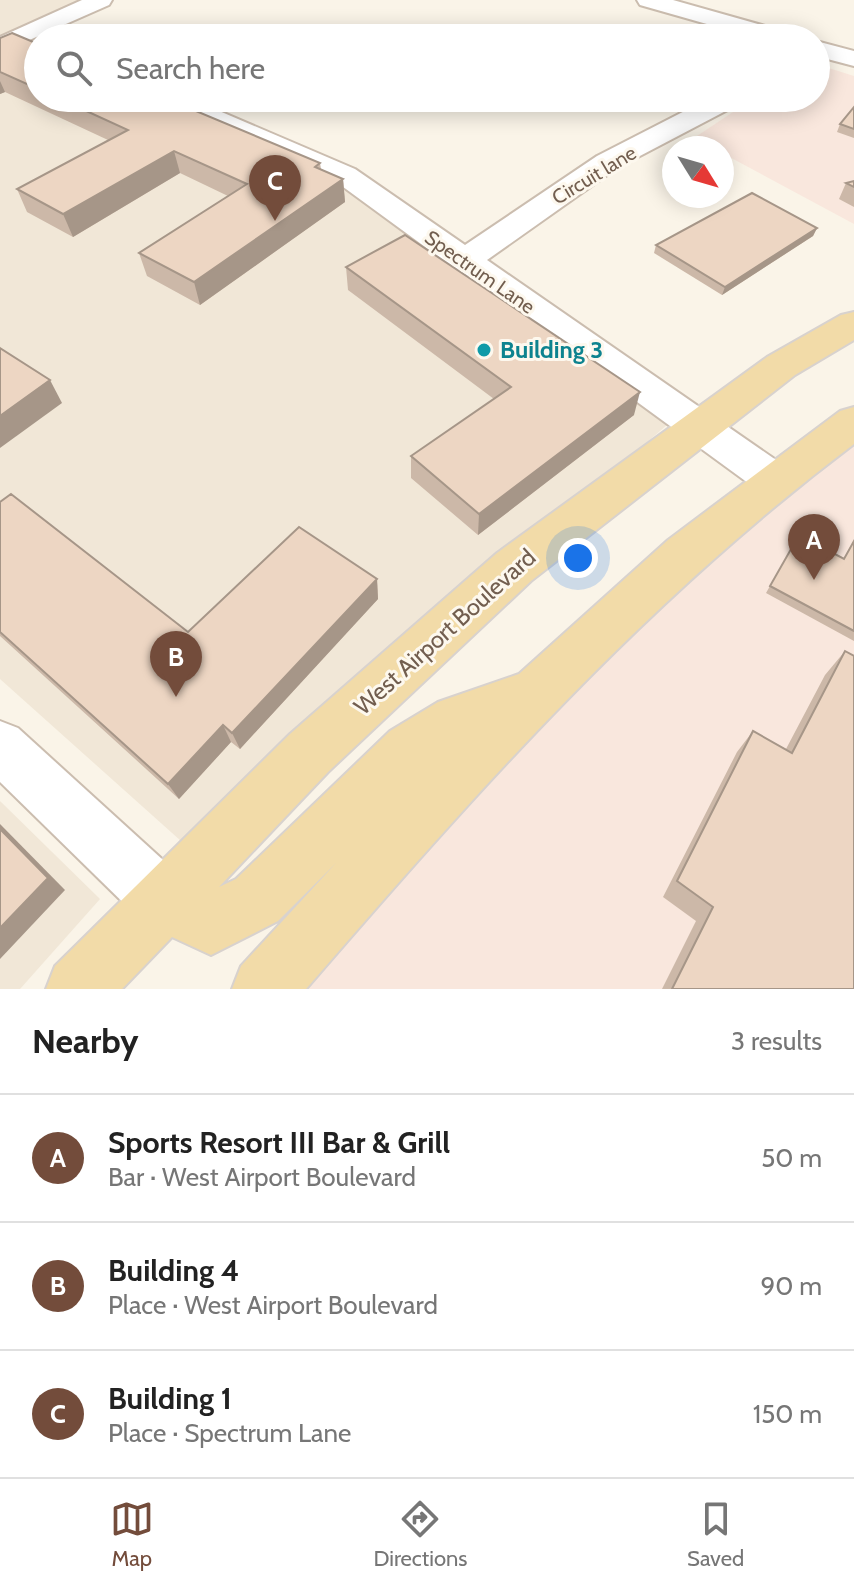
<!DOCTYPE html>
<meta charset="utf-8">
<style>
:root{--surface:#fff;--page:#f2f2f2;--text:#222;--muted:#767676;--line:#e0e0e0;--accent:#734c3b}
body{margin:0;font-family:Cabin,sans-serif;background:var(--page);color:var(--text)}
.compass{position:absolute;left:662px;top:136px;width:72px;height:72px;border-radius:50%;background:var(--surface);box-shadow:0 4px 20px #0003;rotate:127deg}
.you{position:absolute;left:578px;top:558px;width:28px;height:28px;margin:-20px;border:6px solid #fff;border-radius:50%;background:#1a73e8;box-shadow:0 0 0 12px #1a73e833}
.badge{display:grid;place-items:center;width:52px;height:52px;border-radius:50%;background:var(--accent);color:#fff;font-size:26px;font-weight:700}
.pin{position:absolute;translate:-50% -66px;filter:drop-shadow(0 2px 4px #0008)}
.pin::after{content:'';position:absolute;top:42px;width:28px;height:24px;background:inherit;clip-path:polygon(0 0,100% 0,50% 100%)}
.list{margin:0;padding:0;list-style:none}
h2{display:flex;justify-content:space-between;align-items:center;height:104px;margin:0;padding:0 32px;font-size:34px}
h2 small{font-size:26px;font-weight:400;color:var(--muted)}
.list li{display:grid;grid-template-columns:52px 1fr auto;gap:24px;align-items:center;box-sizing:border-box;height:128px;padding:0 32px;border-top:2px solid var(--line)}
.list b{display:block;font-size:30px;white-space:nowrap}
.list p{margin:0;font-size:26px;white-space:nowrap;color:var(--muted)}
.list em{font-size:26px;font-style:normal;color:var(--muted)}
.icon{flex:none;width:44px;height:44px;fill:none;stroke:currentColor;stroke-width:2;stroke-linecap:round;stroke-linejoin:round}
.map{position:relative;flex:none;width:854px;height:989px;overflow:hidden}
.search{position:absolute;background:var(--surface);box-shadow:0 4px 20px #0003;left:24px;right:24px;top:24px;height:88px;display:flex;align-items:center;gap:20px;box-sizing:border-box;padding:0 28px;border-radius:44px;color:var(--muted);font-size:30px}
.sheet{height:488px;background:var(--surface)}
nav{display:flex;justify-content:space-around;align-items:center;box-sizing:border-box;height:112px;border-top:2px solid var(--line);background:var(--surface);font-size:22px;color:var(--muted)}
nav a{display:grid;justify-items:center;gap:4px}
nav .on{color:var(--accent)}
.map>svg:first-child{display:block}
.residential{fill:#f1e7d7}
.commercial{fill:#f9e7dd}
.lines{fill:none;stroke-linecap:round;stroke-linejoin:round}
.minor-casing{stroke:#cbbdaf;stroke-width:4}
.major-casing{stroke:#d8d2ce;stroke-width:4}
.minor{fill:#fff;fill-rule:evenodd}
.major{fill:#f2dba8;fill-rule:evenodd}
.wall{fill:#ccb8a8}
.shaded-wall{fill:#a69688}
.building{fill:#edd6c3;stroke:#a69688;stroke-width:2}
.culture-dot{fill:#0f9aa8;stroke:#fdf8ee;stroke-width:3}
.labels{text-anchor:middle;stroke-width:6;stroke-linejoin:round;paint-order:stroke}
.far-street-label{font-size:20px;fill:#725e4f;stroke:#fdf8ee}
.culture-label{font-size:24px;font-weight:bold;fill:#0d838f;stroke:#fdf8ee;text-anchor:start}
.street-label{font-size:24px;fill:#725e4f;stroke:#fdf8ee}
</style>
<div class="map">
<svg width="854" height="989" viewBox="0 0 854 989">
<rect width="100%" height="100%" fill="#faf4e8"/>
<g class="residential">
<path d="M 0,0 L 83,0 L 0,36 Z"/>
<path d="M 0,60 L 38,98 L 141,98 L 360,193 L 667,425 L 181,841 L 0,679 Z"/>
<path d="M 0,801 L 100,899 L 20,989 L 0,989 Z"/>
</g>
<g class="commercial">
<path d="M 816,64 L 854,76 L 854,224 L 722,153 L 722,148 L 713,148 L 694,138 L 754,98 L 816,98 Z"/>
<path d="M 854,439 L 854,989 L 294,989 L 651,605 Z"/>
</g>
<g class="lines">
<g class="minor-casing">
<g id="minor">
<path d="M 82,0 L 112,0 L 109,5 L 0,53 L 0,37 Z"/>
<path d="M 637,0 L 673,0 L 790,33 L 794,38 L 756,38 L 640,5 Z"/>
<path d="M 816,41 L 854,51 L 854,66 L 816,56 Z"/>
<path d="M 154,98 L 189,98 L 355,169 L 465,245 L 597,156 L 710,98 L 743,98 L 739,104 L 617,168 L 487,260 L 789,469 L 795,480 L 789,491 L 774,496 L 759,491 L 335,181 L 158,104 Z"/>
<path d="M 0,721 L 18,728 L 185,880 L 193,901 L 185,922 L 164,930 L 143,922 L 0,782 Z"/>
</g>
</g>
<g class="major-casing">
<path id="major" d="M 854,312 L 854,340 L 795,375 L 531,581 L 328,772 L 219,887 L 236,879 L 390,731 L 438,702 L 519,674 L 668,540 L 840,411 L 854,407 L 854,444 C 643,603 478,790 306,989 L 232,989 L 241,966 L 336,863 L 278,921 L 211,955 L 172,937 L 122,989 L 46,989 L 55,966 L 290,734 L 497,553 L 767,357 L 841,315 Z"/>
</g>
<use href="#minor" class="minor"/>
<use href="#major" class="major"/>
</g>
<g class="wall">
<path d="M 0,38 L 38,44 L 38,98 L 165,98 L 320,163 L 321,169 L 343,179 L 345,202 L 200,305 L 147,276 L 139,253 L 228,196 L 180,173 L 73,237 L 27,212 L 17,189 L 108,140 L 5,92 L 0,94 Z"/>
<path d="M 854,107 L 854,138 L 837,132 L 840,124 Z"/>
<path d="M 854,181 L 854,207 L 839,199 L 846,183 Z"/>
<path d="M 817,228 L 813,236 L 722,295 L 654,253 L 656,245 Z"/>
<path d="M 346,267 L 634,415 L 478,535 L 411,478 L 411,456 L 494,399 L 348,290 Z"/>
<path d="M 0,502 L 188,632 L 377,579 L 378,599 L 240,749 L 231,742 L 179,799 L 0,636 Z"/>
<path d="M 799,535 L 844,558 L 854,540 L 854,641 L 766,593 Z"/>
<path d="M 845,651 L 854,989 L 662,989 L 696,921 L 663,897 L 737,752 L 753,731 L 786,749 L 825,675 Z"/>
</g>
<g class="shaded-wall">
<path d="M 0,81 L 5,92 L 0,94 Z"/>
<path d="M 174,151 L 180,173 L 73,237 L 63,214 Z"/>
<path d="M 343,179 L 345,202 L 200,305 L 194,282 Z"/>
<path d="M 817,228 L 813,236 L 722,295 L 725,287 Z"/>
<path d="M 50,380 L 62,403 L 0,448 L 0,416 Z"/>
<path d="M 640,392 L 634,415 L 478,535 L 479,514 Z"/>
<path d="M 377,579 L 378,599 L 240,749 L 232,733 Z"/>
<path d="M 223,725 L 231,742 L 179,799 L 168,784 Z"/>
<path d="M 0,824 L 65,890 L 0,959 Z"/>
</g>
<g class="building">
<path d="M 12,33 L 38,44 L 38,89 L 0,72 L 0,38 Z"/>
<path d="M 58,98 L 165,98 L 320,163 L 315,167 L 343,179 L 194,282 L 139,253 L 247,184 L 174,151 L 63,214 L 17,189 L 128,130 Z"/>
<path d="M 854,107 L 854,129 L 840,124 Z"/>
<path d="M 854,181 L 854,187 L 846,183 Z"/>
<path d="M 752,193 L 817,228 L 725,287 L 656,245 Z"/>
<path d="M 405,235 L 640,392 L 479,514 L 411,456 L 511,387 L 346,267 Z"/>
<path d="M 0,348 L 50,380 L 0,416 Z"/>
<path d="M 11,494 L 188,632 L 299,527 L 377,579 L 232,733 L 223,725 L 168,784 L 0,632 L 0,502 Z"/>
<path d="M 799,535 L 844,559 L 854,541 L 854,631 L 770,586 Z"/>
<path d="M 845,651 L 854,656 L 854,989 L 672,989 L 713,907 L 677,881 L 753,731 L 792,753 Z"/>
<path d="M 0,829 L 48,878 L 0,928 Z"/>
</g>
<circle class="culture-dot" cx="484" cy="350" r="8"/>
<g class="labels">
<g class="far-street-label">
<text transform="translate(594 175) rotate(-31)" y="7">Circuit lane</text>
<text transform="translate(480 272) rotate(35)" y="7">Spectrum Lane</text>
</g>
<g class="culture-label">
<text x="500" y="358">Building 3</text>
</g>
<g class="street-label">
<text transform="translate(445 632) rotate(-42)" y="8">West Airport Boulevard</text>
</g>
</g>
</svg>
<svg class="compass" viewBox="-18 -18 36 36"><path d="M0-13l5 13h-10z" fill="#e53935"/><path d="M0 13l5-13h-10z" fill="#767676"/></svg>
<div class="you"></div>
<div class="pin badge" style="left:814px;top:580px">A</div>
<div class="pin badge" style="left:176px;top:697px">B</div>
<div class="pin badge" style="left:275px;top:221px">C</div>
<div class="search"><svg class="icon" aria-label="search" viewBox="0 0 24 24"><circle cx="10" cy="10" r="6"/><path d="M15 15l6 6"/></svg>Search here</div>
</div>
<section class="sheet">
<h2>Nearby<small>3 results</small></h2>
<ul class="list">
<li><span class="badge">A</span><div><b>Sports Resort III Bar &amp; Grill</b><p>Bar · West Airport Boulevard</p></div><em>50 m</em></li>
<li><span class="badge">B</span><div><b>Building 4</b><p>Place · West Airport Boulevard</p></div><em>90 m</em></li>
<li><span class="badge">C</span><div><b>Building 1</b><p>Place · Spectrum Lane</p></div><em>150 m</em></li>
</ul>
</section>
<nav>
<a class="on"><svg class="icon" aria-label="map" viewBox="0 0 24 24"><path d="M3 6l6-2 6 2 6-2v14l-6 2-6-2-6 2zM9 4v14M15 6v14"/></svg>Map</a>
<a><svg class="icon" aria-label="directions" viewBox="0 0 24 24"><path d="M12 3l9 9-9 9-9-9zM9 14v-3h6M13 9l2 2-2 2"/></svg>Directions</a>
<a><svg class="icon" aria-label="saved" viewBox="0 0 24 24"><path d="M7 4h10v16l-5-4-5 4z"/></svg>Saved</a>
</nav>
